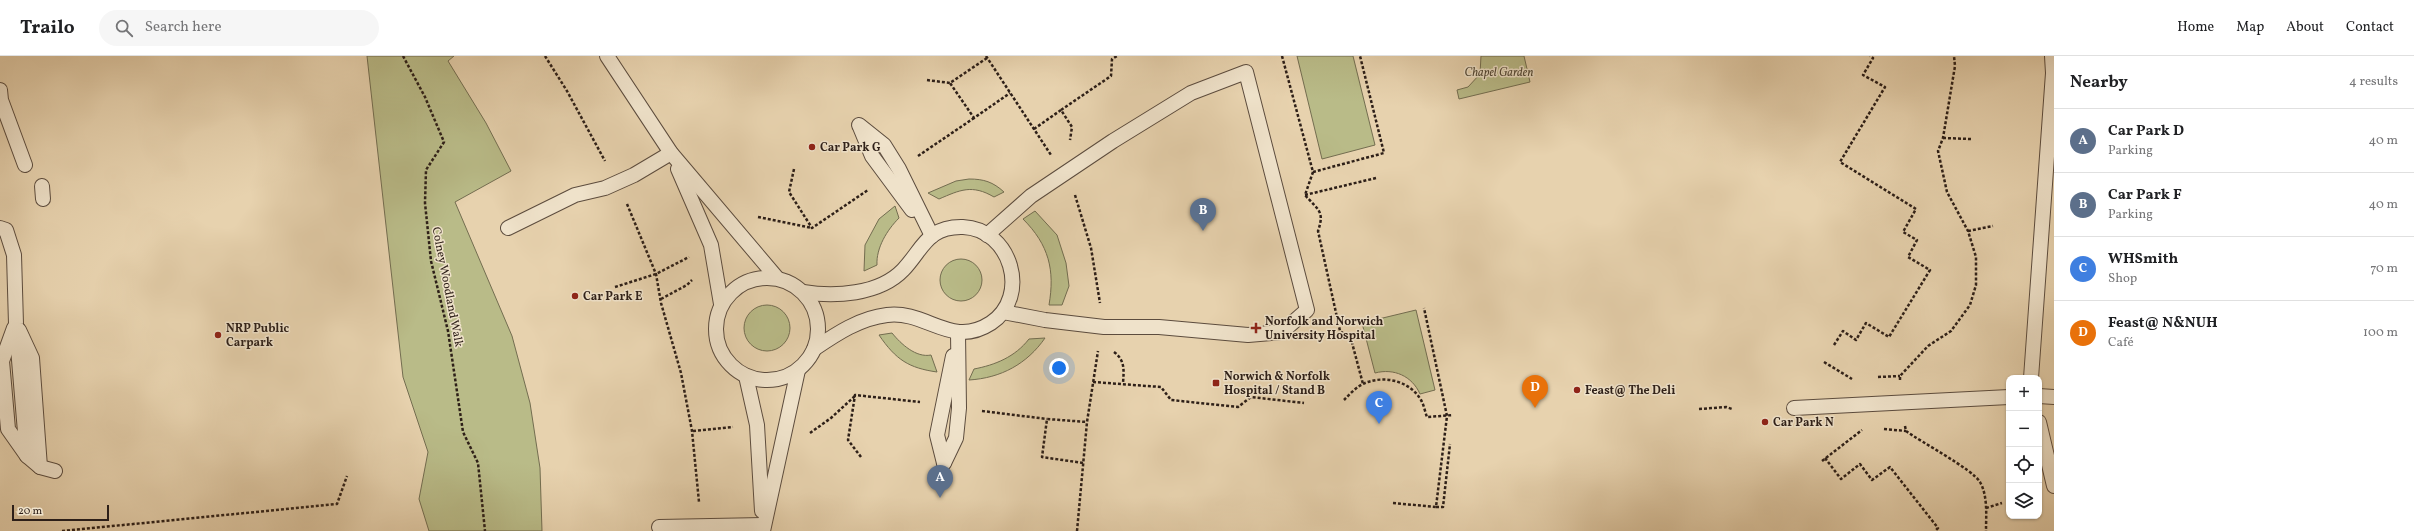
<!DOCTYPE html>
<meta charset="utf-8">
<style>
:root{--surface:#fff;--page:#f6f6f6;--text:#202124;--muted:#757577;--line:#e0e0e0;--accent:#8f2418}
body{margin:0;font-family:Vollkorn,serif;background:var(--page);color:var(--text)}
.controls{position:absolute;right:12px;bottom:12px;display:grid;overflow:hidden;border-radius:8px;box-shadow:0 1px 3px #0004}
.controls button{width:36px;height:36px;display:grid;place-items:center;padding:0;border:0;border-bottom:1px solid var(--line);background:var(--surface);color:var(--text);font:20px sans-serif}
.scale{position:absolute;left:12px;bottom:10px;width:97px;box-sizing:border-box;padding-left:4px;border:2px solid #2d1f18;border-top:0;font-size:11px;line-height:14px;white-space:nowrap;color:#2d1f18;-webkit-text-stroke:3px #efe2ca;paint-order:stroke}
.you{position:absolute;left:1059px;top:312px;width:14px;height:14px;margin:-10px;border:3px solid #fff;border-radius:50%;background:#1a73e8;box-shadow:0 0 0 6px #1a73e833}
.badge{display:grid;place-items:center;width:26px;height:26px;border-radius:50%;background:var(--accent);color:#fff;font-size:13px;font-weight:700}
.pin{position:absolute;translate:-50% -33px;filter:drop-shadow(0 1px 2px #0008)}
.pin::after{content:'';position:absolute;top:21px;width:14px;height:12px;background:inherit;clip-path:polygon(0 0,100% 0,50% 100%)}
.list{margin:0;padding:0;list-style:none}
h2{display:flex;justify-content:space-between;align-items:center;height:52px;margin:0;padding:0 16px;font-size:17px}
h2 small{font-size:13px;font-weight:400;color:var(--muted)}
.list li{display:grid;grid-template-columns:26px 1fr auto;gap:12px;align-items:center;box-sizing:border-box;height:64px;padding:0 16px;border-top:1px solid var(--line)}
.list b{display:block;font-size:15px;white-space:nowrap}
.list p{margin:0;font-size:13px;white-space:nowrap;color:var(--muted)}
.list em{font-size:13px;font-style:normal;color:var(--muted)}
.icon{flex:none;width:22px;height:22px;fill:none;stroke:currentColor;stroke-width:2;stroke-linecap:round;stroke-linejoin:round}
.map{position:relative;flex:none;width:2054px;height:475px;overflow:hidden}
header{display:flex;align-items:center;gap:24px;box-sizing:border-box;height:56px;padding:0 20px;background:var(--surface);border-bottom:1px solid var(--line)}
header strong{font-size:19px}
nav{display:flex;gap:22px;margin-inline-start:auto;font-size:14px}
.search{width:280px;height:36px;background:var(--page);display:flex;align-items:center;gap:10px;box-sizing:border-box;padding:0 14px;border-radius:22px;color:var(--muted);font-size:15px}
main{display:flex}
aside{flex:1;background:var(--surface)}
.map>svg:first-child{display:block}
.green{fill:#b9bb88;stroke:#736d50}
.lines{fill:none;stroke-linecap:round;stroke-linejoin:round}
.lane-casing{stroke:#5c4c3e;stroke-width:16}
.path{stroke:#2d1f18;stroke-width:2.5;stroke-dasharray:3 2;stroke-linecap:butt}
.lane{stroke:#efe2ca;stroke-width:14}
.poi-dot{fill:#8f2418;stroke:#efe2ca;stroke-width:1.5}
.labels{text-anchor:middle;stroke-width:3;stroke-linejoin:round;paint-order:stroke}
.park-label{font-size:12px;font-style:italic;fill:#504634;stroke:#efe2ca}
.poi-label{font-size:12px;font-weight:bold;fill:#2d1f18;stroke:#efe2ca;text-anchor:start}
.street-label{font-size:12px;fill:#2d1f18;stroke:#efe2ca}
</style>
<header>
<strong>Trailo</strong>
<div class="search"><svg class="icon" aria-label="search" viewBox="0 0 24 24"><circle cx="10" cy="10" r="6"/><path d="M15 15l6 6"/></svg>Search here</div>
<nav><a>Home</a><a>Map</a><a>About</a><a>Contact</a></nav>
</header>
<main>
<div class="map">
<svg width="2054" height="475" viewBox="0 0 2054 475">
<rect width="100%" height="100%" fill="#e7d2ae"/>
<filter id="stains"><feTurbulence type="fractalNoise" baseFrequency=".005" numOctaves="4"/><feColorMatrix values="0 0 0 0 .2 0 0 0 0 .09 0 0 0 0 .02 0 0 0 .5 -.17"/></filter>
<radialGradient id="worn" r=".72"><stop offset=".6" stop-color="#630" stop-opacity="0"/><stop offset="1" stop-color="#630" stop-opacity=".3"/></radialGradient>
<g class="green">
<path d="M 367,0 L 454,0 L 448,5 L 486,67 L 511,115 L 455,146 L 512,280 L 530,347 L 540,412 L 542,475 L 429,475 L 419,443 L 428,396 L 403,321 Z"/>
<path d="M 1297,0 L 1353,0 L 1375,89 L 1322,103 Z"/>
<path d="M 1481,0 L 1524,0 L 1530,26 L 1459,43 L 1457,34 L 1468,31 L 1480,18 Z"/>
<path d="M 969,123 C 984,123 993,126 1004,136 L 994,141 C 972,128 960,134 939,143 L 928,137 L 956,125 Z"/>
<path d="M 895,150 L 899,162 C 887,174 876,192 877,209 L 864,215 L 865,189 L 879,163 Z"/>
<path d="M 1035,155 L 1057,179 L 1066,207 L 1069,230 L 1062,249 L 1049,249 C 1055,214 1049,189 1023,163 Z"/>
<circle cx="961" cy="224" r="21"/>
<circle cx="767" cy="272" r="23"/>
<path d="M 1416,254 L 1435,334 L 1420,338 C 1412,320 1394,312 1375,317 L 1362,267 Z"/>
<path d="M 892,277 C 901,288 916,302 931,299 L 937,316 C 909,312 896,304 879,279 Z"/>
<path d="M 1045,282 C 1027,308 1001,322 969,324 L 974,313 C 995,309 1015,301 1029,283 Z"/>
</g>
<g class="lines">
<g class="lane-casing">
<g id="lane">
<path d="M 607,0 L 671,97 L 777,222"/>
<path d="M 0,34 L 1,44 L 25,109"/>
<path d="M 859,69 L 884,89 L 899,113 L 932,180"/>
<path d="M 860,71 L 872,100 L 912,154"/>
<path d="M 678,113 L 711,189 L 721,248"/>
<path d="M 42,130 L 43,143"/>
<path d="M 0,172 L 6,174 L 14,199 L 16,268 L 27,400 L 40,411 L 55,415"/>
<path d="M 508,172 L 575,139 L 605,132 L 634,119 L 671,97"/>
<path d="M 987,179 L 1031,140 L 1113,85 L 1191,37 L 1246,16 L 1307,254 L 1282,276 L 1248,279 L 1159,271 L 1104,271 L 1045,264 L 1003,256"/>
<circle cx="767" cy="273" r="51"/>
<path d="M 803,236 C 834,241 879,239 903,214 C 923,193 927,170 963,171 C 1011,173 1031,240 991,267 C 951,293 927,254 887,259 C 860,262 836,278 814,293"/>
<path d="M 14,272 L 2,305 L 8,373 L 27,400"/>
<path d="M 19,274 L 32,302 L 40,411"/>
<path d="M 746,320 L 757,369 L 762,455"/>
<path d="M 2031,322 L 2053,17 L 2052,0"/>
<path d="M 2039,340 L 2054,341"/>
<path d="M 1794,352 L 2009,341"/>
<path d="M 2039,366 L 2054,430"/>
<path d="M 944,407 L 956,382 L 959,352 L 958,277"/>
<path d="M 944,407 L 937,379 L 953,300"/>
<path d="M 659,471 L 763,469"/>
<path d="M 763,475 L 798,314"/>
</g>
</g>
<g class="path">
<path d="M 403,0 L 425,41 L 444,86 L 426,114 L 425,147 L 431,205 L 448,275 L 463,376 L 478,407 L 485,475"/>
<path d="M 545,0 L 567,35 L 605,105"/>
<path d="M 986,0 L 1051,99"/>
<path d="M 1282,0 L 1313,116 L 1305,139 C 1318,154 1325,155 1318,175 L 1340,275 L 1351,283 L 1363,328"/>
<path d="M 987,2 L 950,27 L 974,62 L 1010,37"/>
<path d="M 927,24 L 950,27"/>
<path d="M 1061,54 L 1111,20 L 1112,3 L 1117,0"/>
<path d="M 1034,73 L 1061,54 L 1072,71 L 1070,84"/>
<path d="M 1943,82 L 1971,83"/>
<path d="M 918,100 L 974,62"/>
<path d="M 794,113 L 789,136 L 812,172 L 868,134"/>
<path d="M 1313,116 L 1384,97 L 1360,0"/>
<path d="M 1075,139 L 1091,192 L 1100,247"/>
<path d="M 1305,139 L 1376,122"/>
<path d="M 627,148 L 656,218 L 661,247 L 681,317 L 692,375 L 699,446"/>
<path d="M 758,161 L 812,172"/>
<path d="M 1968,175 L 1993,170"/>
<path d="M 615,231 L 656,218 L 689,201"/>
<path d="M 661,243 L 687,229 L 692,224"/>
<path d="M 1834,289 L 1843,275 L 1856,284 L 1866,267 L 1889,281 L 1930,214 L 1908,201 L 1917,184 L 1903,176 L 1916,153 L 1840,106 L 1885,31 L 1863,19 L 1873,2 L 1870,0"/>
<path d="M 1114,296 C 1125,304 1124,314 1123,327"/>
<path d="M 1824,306 L 1852,323"/>
<path d="M 1878,321 L 1900,320"/>
<path d="M 1900,324 L 1900,320 L 1928,290 L 1951,275 L 1970,249 L 1976,229 L 1976,201 L 1968,175 L 1947,136 L 1938,95 L 1943,82 L 1955,10 L 1954,0"/>
<path d="M 1093,326 L 1161,331 L 1171,344 L 1238,351 L 1251,341 L 1304,347"/>
<path d="M 1344,344 C 1350,338 1357,330 1365,327 C 1385,319 1410,325 1421,344 C 1424,349 1425,356 1427,361 L 1453,359"/>
<path d="M 1699,353 L 1726,351 L 1732,353"/>
<path d="M 982,355 L 1047,363"/>
<path d="M 1905,370 L 1906,375 C 1921,386 1972,413 1980,426 C 1988,440 1986,460 1986,475"/>
<path d="M 1884,373 L 1906,375"/>
<path d="M 693,375 L 733,371"/>
<path d="M 810,377 L 831,362 L 855,340"/>
<path d="M 861,401 L 848,384 L 855,339 L 920,346"/>
<path d="M 1825,402 L 1841,423 L 1860,408 L 1872,424 L 1890,411 L 1938,472 L 1935,475"/>
<path d="M 1822,405 L 1862,374"/>
<path d="M 1083,407 L 1042,401 L 1047,363 L 1087,366"/>
<path d="M 1393,447 L 1436,451 L 1447,360 L 1424,252"/>
<path d="M 1436,451 L 1443,451 L 1450,388"/>
<path d="M 1986,452 L 2002,447"/>
<path d="M 62,475 L 337,448 L 347,420"/>
<path d="M 1077,475 L 1087,366 L 1098,295"/>
</g>
<use href="#lane" class="lane"/>
</g>
<g class="poi-dot">
<circle cx="812" cy="91" r="4"/>
<circle cx="575" cy="240" r="4"/>
<path d="M1254 266h4v4h4v4h-4v4h-4v-4h-4v-4h4z"/>
<circle cx="218" cy="279" r="4"/>
<rect x="1212" y="323" width="8" height="8" rx="2"/>
<circle cx="1577" cy="334" r="4"/>
<circle cx="1765" cy="366" r="4"/>
</g>
<g class="labels">
<g class="park-label">
<text x="1499" y="20">Chapel Garden</text>
</g>
<g class="poi-label">
<text x="820" y="95">Car Park G</text>
<text x="583" y="244">Car Park E</text>
<text x="1265" y="269">Norfolk and Norwich<tspan x="1265" dy="14">University Hospital</tspan></text>
<text x="226" y="276">NRP Public<tspan x="226" dy="14">Carpark</tspan></text>
<text x="1224" y="324">Norwich &amp; Norfolk<tspan x="1224" dy="14">Hospital / Stand B</tspan></text>
<text x="1585" y="338">Feast@ The Deli</text>
<text x="1773" y="370">Car Park N</text>
</g>
<g class="street-label">
<text transform="translate(448 231) rotate(79)" y="4">Colney Woodland Walk</text>
</g>
</g>
<rect width="100%" height="100%" filter="url(#stains)"/>
<rect width="100%" height="100%" fill="url(#worn)"/>
</svg>
<div class="controls">
<button>+</button>
<button>−</button>
<button><svg class="icon" aria-label="locate" viewBox="0 0 24 24"><circle cx="12" cy="12" r="6"/><path d="M12 2v4M12 18v4M2 12h4M18 12h4"/></svg></button>
<button><svg class="icon" aria-label="layers" viewBox="0 0 24 24"><path d="M12 4l9 5-9 5-9-5zM3 14l9 5 9-5"/></svg></button>
</div>
<div class="scale">20 m</div>
<div class="you"></div>
<div class="pin badge" style="left:940px;top:442px;background:#5c6f8a">A</div>
<div class="pin badge" style="left:1203px;top:175px;background:#5c6f8a">B</div>
<div class="pin badge" style="left:1379px;top:368px;background:#3f7fe0">C</div>
<div class="pin badge" style="left:1535px;top:352px;background:#e8710a">D</div>
</div>
<aside>
<h2>Nearby<small>4 results</small></h2>
<ul class="list">
<li><span class="badge" style="background:#5c6f8a">A</span><div><b>Car Park D</b><p>Parking</p></div><em>40 m</em></li>
<li><span class="badge" style="background:#5c6f8a">B</span><div><b>Car Park F</b><p>Parking</p></div><em>40 m</em></li>
<li><span class="badge" style="background:#3f7fe0">C</span><div><b>WHSmith</b><p>Shop</p></div><em>70 m</em></li>
<li><span class="badge" style="background:#e8710a">D</span><div><b>Feast@ N&amp;NUH</b><p>Café</p></div><em>100 m</em></li>
</ul>
</aside>
</main>
